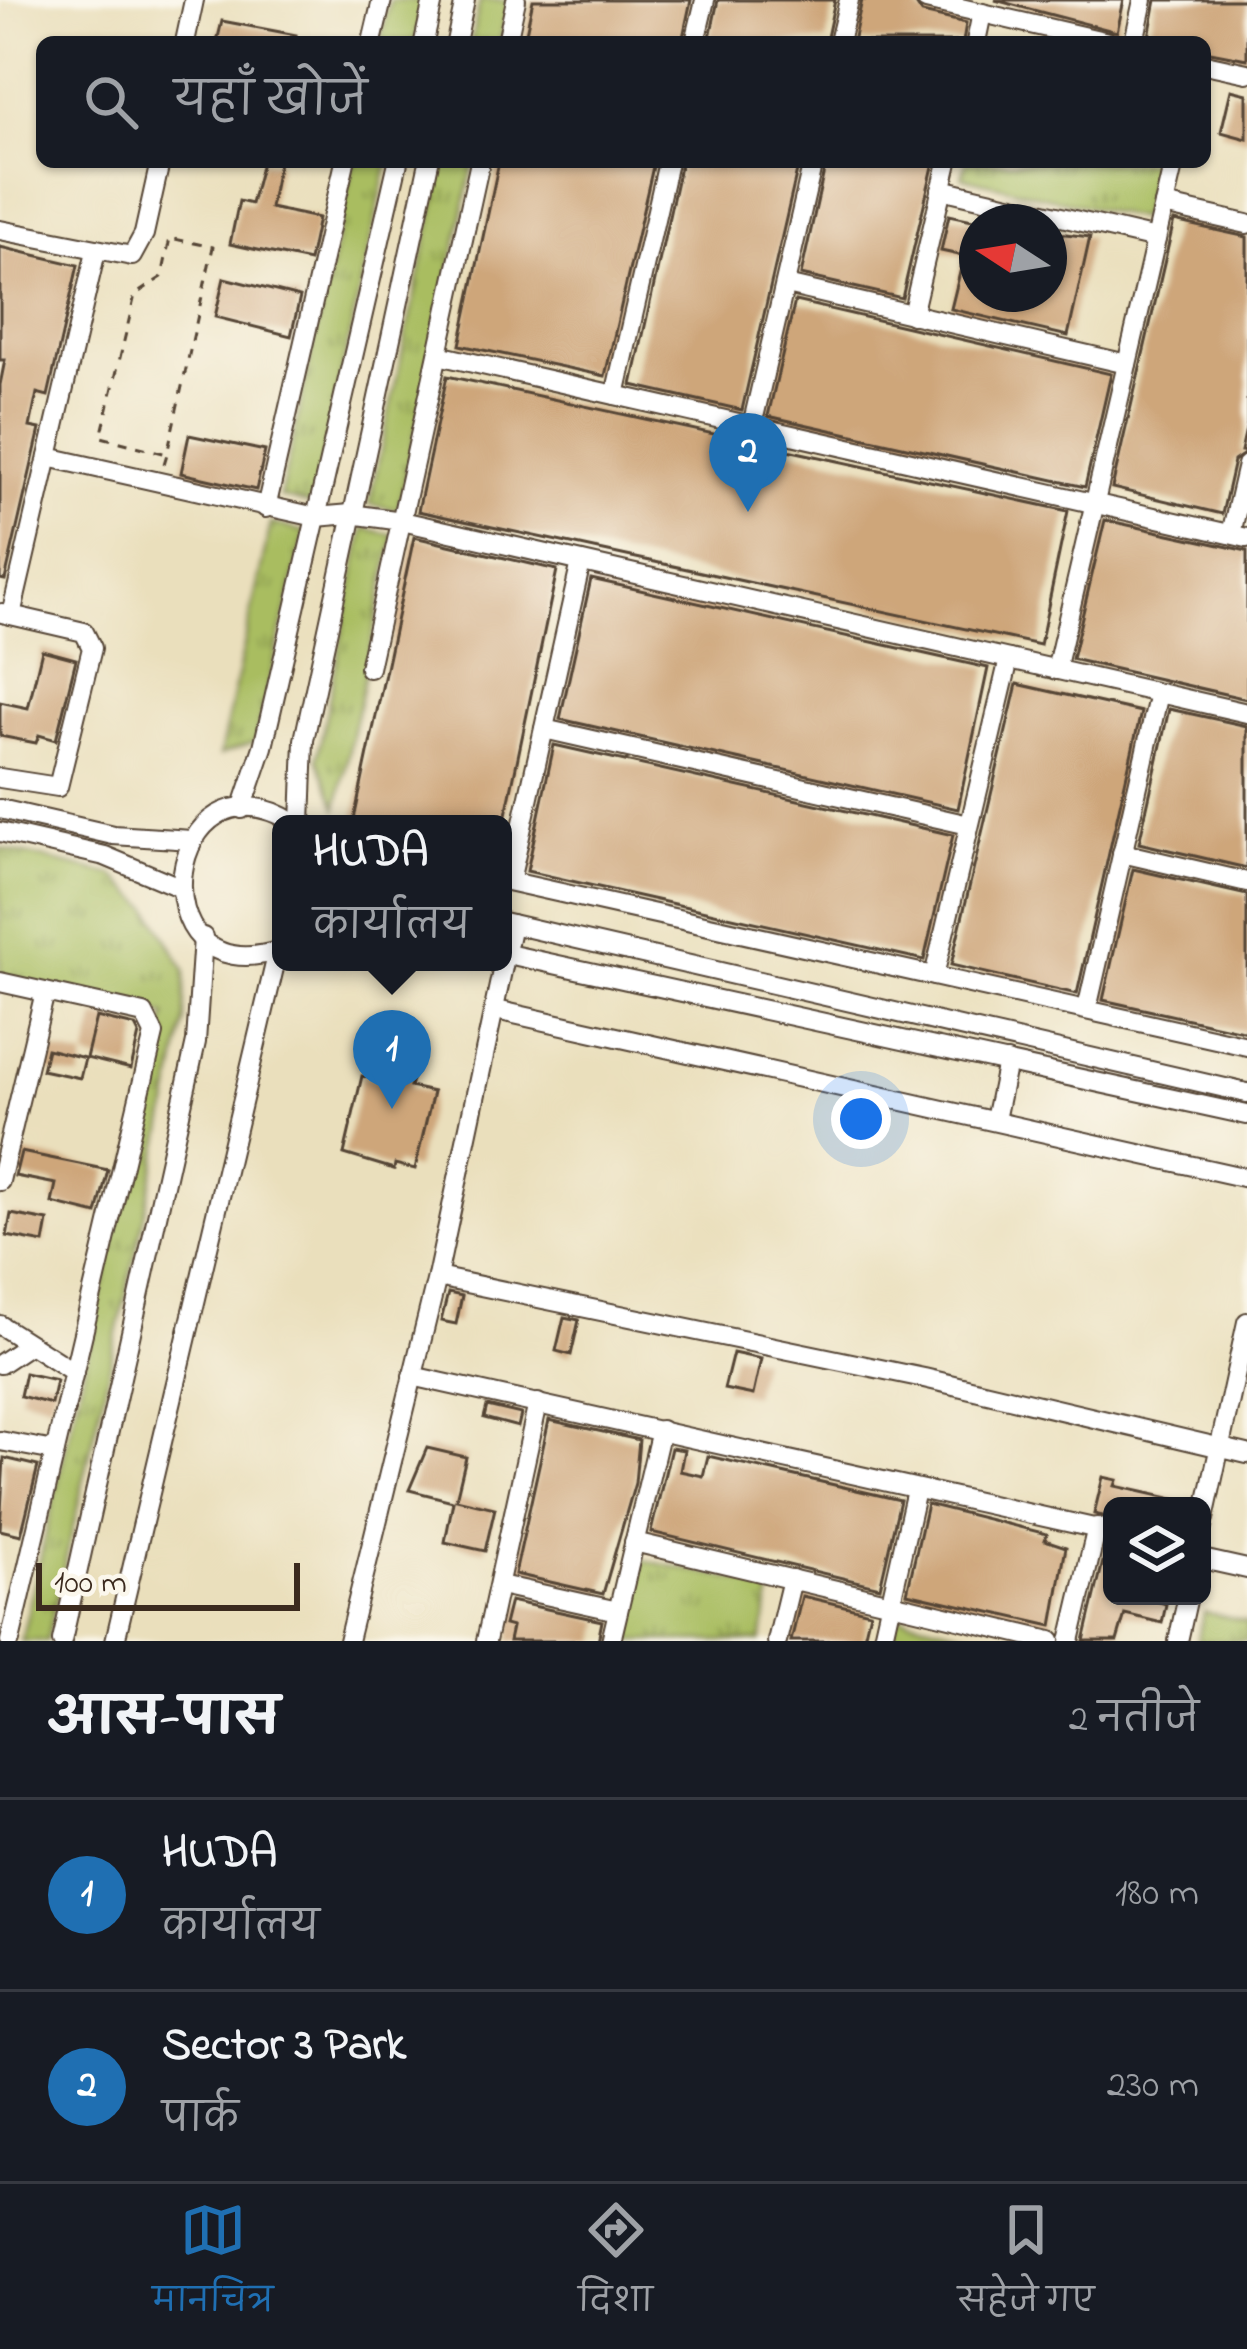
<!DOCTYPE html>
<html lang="hi">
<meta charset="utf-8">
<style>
:root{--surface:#171b24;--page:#242831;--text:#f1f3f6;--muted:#9ea1a6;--line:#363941;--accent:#1f6fb2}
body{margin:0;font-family:"Indie Flower","Playpen Sans Deva",sans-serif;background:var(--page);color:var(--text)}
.controls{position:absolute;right:36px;bottom:36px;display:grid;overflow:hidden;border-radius:18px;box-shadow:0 3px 9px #0004}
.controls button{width:108px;height:108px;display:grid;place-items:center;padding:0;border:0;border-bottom:3px solid var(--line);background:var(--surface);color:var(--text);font:60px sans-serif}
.compass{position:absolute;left:959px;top:204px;width:108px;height:108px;border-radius:50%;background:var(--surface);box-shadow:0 3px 9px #0004;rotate:282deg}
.scale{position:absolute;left:36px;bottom:30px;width:264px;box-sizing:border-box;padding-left:12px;border:6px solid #3b2a1e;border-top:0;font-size:33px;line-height:42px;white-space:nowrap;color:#3b2a1e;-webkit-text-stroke:9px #fbf7ec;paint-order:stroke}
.you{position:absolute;left:861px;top:1119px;width:42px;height:42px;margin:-30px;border:9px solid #fff;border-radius:50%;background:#1a73e8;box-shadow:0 0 0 18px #1a73e833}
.badge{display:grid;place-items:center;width:78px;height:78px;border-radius:50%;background:var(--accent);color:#fff;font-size:39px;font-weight:700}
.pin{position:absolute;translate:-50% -99px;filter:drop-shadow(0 3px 6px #0008)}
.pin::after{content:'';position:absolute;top:63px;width:42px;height:36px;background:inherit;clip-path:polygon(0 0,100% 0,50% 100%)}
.popup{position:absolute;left:272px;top:815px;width:240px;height:156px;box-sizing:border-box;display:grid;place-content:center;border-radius:18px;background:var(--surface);filter:drop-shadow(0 3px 9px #0005);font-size:39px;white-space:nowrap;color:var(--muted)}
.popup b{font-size:45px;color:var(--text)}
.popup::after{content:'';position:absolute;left:50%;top:100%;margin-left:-24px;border:24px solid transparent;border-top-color:var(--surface)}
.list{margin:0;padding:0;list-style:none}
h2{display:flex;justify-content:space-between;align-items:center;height:156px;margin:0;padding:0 48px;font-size:51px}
h2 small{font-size:39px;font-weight:400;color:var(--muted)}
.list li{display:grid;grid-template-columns:78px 1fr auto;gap:36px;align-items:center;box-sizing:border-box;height:192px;padding:0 48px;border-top:3px solid var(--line)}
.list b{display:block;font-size:45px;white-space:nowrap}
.list p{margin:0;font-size:39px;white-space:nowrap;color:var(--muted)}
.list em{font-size:39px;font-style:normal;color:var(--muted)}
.icon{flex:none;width:66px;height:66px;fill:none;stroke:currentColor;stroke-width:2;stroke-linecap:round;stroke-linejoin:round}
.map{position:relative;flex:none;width:1247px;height:1641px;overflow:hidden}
.search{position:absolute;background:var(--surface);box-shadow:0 3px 9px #0004;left:36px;right:36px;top:36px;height:132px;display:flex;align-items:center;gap:30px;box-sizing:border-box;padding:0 42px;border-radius:18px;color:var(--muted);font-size:45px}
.sheet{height:540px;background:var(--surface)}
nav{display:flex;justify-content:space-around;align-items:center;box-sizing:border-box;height:168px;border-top:3px solid var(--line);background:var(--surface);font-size:33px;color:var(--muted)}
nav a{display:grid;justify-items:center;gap:6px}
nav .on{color:var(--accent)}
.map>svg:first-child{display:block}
.grass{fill:url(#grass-tufts);stroke:#727440;stroke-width:3}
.building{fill:#cea67a}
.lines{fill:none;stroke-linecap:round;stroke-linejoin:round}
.minor-casing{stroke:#554536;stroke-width:22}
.path{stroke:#554536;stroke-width:3;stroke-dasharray:9 9;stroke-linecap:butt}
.minor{stroke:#fff;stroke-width:18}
</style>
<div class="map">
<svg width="1247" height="1641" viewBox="0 0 1247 1641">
<defs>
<pattern id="grass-tufts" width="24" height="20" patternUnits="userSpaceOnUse" patternTransform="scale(3)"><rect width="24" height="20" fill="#a9bd61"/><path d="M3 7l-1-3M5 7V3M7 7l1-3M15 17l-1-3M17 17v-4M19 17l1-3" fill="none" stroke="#8b9a4f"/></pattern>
</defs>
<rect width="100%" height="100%" fill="#fbf7ec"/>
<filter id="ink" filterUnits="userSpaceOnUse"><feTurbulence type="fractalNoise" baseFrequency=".00833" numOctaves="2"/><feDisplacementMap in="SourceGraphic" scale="24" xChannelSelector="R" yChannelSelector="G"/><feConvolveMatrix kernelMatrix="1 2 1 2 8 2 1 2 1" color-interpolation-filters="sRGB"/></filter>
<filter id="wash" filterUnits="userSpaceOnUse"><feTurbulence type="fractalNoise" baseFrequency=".004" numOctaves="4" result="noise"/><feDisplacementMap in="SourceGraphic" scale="48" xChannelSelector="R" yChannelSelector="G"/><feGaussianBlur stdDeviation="2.7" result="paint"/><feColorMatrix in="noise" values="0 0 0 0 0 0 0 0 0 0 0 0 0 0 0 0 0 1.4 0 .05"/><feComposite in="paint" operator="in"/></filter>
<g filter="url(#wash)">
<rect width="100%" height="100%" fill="#eadfbc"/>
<g class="grass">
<path d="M 390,0 L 424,0 L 415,42 L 380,42 Z"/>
<path d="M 480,0 L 509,0 L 500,42 L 471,42 Z"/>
<path d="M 354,162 L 388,162 L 312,505 L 280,497 Z"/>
<path d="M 444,162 L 474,162 L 398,510 L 369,504 Z"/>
<path d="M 966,162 L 1155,162 L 1140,219 L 962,177 Z"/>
<path d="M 271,523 L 305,532 L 255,742 L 220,755 Z"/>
<path d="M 364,528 L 394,535 L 337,808 L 317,758 Z"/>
<path d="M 0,848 L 113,875 L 150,909 L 185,970 L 185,1021 L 163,1132 L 47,1641 L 21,1641 L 166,1015 L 0,976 Z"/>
<path d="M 643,1560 L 772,1588 L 761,1641 L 625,1641 Z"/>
<path d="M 1204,1612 L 1247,1622 L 1247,1641 L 1197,1641 Z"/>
<path d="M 897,1616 L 1001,1641 L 892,1641 Z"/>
</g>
<g id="blocks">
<g class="building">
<path d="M 533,0 L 691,0 L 682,42 L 524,42 Z"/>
<path d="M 718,0 L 835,0 L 826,42 L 709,42 Z"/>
<path d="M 862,0 L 913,0 L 922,13 L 966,23 L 963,42 L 853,42 Z"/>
<path d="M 995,0 L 1124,0 L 1117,32 Z"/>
<path d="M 1156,0 L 1247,0 L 1247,59 L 1205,51 L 1205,42 L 1148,42 Z"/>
<path d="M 222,21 L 296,35 L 295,42 L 217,42 Z"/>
<path d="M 1231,90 L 1247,94 L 1247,139 L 1221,132 Z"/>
<path d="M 262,162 L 279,162 L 270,208 L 318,218 L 309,261 L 230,244 L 239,201 L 251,204 Z"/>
<path d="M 499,162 L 654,162 L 605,376 L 460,345 Z"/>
<path d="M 681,162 L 799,162 L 742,410 L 632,385 Z"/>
<path d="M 826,162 L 934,162 L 902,298 L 801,275 Z"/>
<path d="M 949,215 L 977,221 L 977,294 L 1049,294 L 1049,232 L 1090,237 L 1068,336 L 951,309 L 964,256 L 941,251 Z"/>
<path d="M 1174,221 L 1247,237 L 1247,424 L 1241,451 L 1247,452 L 1234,461 L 1222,514 L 1112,488 Z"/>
<path d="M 0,247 L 78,265 L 48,396 L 37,393 L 30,427 L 40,429 L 5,580 L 0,579 L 0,385 L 5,360 L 0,360 Z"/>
<path d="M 224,278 L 300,297 L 291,336 L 215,317 Z"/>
<path d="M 795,301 L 1111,374 L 1085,487 L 768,416 Z"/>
<path d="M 447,376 L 1068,511 L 1040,645 L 418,511 Z"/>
<path d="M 189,435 L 265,451 L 256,490 L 181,473 Z"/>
<path d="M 1105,520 L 1247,551 L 1247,699 L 1072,659 Z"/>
<path d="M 414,537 L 557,570 L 504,824 L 353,824 Z"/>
<path d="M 591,579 L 988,668 L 958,809 L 560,719 Z"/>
<path d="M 42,650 L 76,659 L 56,740 L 39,735 L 36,743 L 0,736 L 0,702 L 28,708 Z"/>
<path d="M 1017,684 L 1141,712 L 1077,994 L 951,965 Z"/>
<path d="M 1169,709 L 1247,726 L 1247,868 L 1139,843 Z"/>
<path d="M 554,745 L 953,835 L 924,960 L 527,871 Z"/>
<path d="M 1133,869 L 1247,895 L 1247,1032 L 1103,1000 Z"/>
<path d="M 96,1017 L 135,1026 L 139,1034 L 131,1069 L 86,1058 Z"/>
<path d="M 47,1049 L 85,1058 L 80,1078 L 42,1070 Z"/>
<path d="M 391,1067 L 414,1073 L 410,1087 L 433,1092 L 415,1169 L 395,1164 L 394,1169 L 344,1154 L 362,1076 L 387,1082 Z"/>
<path d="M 21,1152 L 108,1170 L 97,1214 L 52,1203 L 56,1184 L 15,1176 Z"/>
<path d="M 11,1214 L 48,1221 L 44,1243 L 7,1236 Z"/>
<path d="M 448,1293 L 462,1296 L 456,1324 L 441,1321 Z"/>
<path d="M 564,1317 L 579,1320 L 571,1355 L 556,1351 Z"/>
<path d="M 733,1353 L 761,1359 L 753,1395 L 724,1389 Z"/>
<path d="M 25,1373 L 56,1380 L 51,1404 L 20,1396 Z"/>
<path d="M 487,1406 L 521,1414 L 518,1427 L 484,1418 Z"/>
<path d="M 549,1420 L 639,1440 L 635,1483 L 603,1594 L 515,1574 Z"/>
<path d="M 427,1448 L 466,1457 L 456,1499 L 495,1508 L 485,1551 L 445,1542 L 453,1501 L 409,1490 Z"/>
<path d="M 671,1448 L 684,1450 L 680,1471 L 703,1476 L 708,1456 L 900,1500 L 880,1587 L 651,1532 Z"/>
<path d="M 4,1458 L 38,1466 L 21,1535 L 0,1530 Z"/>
<path d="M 1103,1477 L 1117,1480 L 1115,1486 L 1178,1500 L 1177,1506 L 1110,1506 L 1107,1517 L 1094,1514 Z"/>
<path d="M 927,1504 L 1047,1534 L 1045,1540 L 1066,1547 L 1052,1626 L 907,1593 Z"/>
<path d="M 1107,1545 L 1112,1545 L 1112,1596 L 1160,1596 L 1159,1602 L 1166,1604 L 1162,1623 L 1125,1614 L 1117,1641 L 1084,1641 Z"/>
<path d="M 802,1596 L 870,1612 L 863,1641 L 791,1641 Z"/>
<path d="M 510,1601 L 602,1621 L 598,1641 L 509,1641 L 512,1627 L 504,1625 Z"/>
</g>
</g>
</g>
<g filter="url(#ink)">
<use href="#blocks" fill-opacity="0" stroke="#554536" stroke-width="3"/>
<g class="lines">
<g class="minor-casing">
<g id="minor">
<path d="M 926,0 L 1108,42"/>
<path d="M 185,42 L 194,0"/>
<path d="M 372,42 L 382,0"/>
<path d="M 424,42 L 433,0"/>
<path d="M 456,42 L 465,0"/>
<path d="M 507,42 L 516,0"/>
<path d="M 695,42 L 705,0"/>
<path d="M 839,42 L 849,0"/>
<path d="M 976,42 L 982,13"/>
<path d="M 1134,42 L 1143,0"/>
<path d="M 1205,64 L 1247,73"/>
<path d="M 941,189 L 1156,239"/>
<path d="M 1164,205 L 1247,224"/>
<path d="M 0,230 L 132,256 L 144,234 L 160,162"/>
<path d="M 786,285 L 1127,364"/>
<path d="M 912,315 L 948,162"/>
<path d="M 438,355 L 1247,538"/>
<path d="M 615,395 L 668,162"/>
<path d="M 752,426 L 813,162"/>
<path d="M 48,457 L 316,517 L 351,514 L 402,521 L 1247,713"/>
<path d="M 266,508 L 345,162"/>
<path d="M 1231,534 L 1247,465"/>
<path d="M 11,615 L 96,251"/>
<path d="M 369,668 L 480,162"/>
<path d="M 1056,670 L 1174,162"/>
<path d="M 544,729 L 969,825"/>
<path d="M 0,778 L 58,787 L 92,648 L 84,632 L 2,613"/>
<path d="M 0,809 L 113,835 L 192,840"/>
<path d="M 242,809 L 263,747 L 398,162"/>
<path d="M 301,824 L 304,740 L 429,162"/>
<path d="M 0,832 L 105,856 L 179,887"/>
<path d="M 1122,853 L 1247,882"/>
<path d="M 503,880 L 1247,1046"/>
<path d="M 510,881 L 581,562"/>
<path d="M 503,922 L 1247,1093"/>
<path d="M 281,950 C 130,998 165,740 296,824"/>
<path d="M 503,953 L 1247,1115"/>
<path d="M 934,976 L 1009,659"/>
<path d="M 0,982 L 144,1014 L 154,1034 L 10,1641"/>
<path d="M 1087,1009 L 1159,693"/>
<path d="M 496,1010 L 1247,1178"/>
<path d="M 995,1120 L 1007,1062"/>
<path d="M 0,1181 L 45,992"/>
<path d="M 437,1277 L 924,1378 L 1247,1454"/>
<path d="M 0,1325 L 74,1372"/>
<path d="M 0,1364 L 27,1346"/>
<path d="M 412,1376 L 1112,1532"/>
<path d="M 0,1441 L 55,1451"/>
<path d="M 1202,1528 L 1247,1322"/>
<path d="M 634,1542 L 1051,1641"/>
<path d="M 1202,1559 L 1247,1569"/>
<path d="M 500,1585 L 618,1611"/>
<path d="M 62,1641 L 196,1042 L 203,937"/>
<path d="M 115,1641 L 278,951"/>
<path d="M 348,1641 L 437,1277 L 512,924"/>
<path d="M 486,1641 L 538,1403"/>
<path d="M 611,1641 L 661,1430"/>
<path d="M 777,1641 L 792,1579"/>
<path d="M 882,1641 L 916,1490"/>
<path d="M 1070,1641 L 1097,1527"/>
<path d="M 1178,1641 L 1188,1596"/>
</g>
</g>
<path class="path" d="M 164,464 L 167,454 L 213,247 L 170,238 L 162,277 L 135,295 L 101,437 L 167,454"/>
<use href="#minor" class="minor"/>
</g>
</g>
</svg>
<div class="controls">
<button><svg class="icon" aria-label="layers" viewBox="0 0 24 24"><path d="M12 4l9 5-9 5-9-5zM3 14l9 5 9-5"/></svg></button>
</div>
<svg class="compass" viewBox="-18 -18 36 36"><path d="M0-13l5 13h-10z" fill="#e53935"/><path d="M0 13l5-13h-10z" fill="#9ea1a6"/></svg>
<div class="scale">100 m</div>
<div class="you"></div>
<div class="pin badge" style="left:392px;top:1109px">1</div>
<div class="popup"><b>HUDA</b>कार्यालय</div>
<div class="pin badge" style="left:748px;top:512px">2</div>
<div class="search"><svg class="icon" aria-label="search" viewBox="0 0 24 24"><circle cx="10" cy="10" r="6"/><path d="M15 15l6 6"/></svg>यहाँ खोजें</div>
</div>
<section class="sheet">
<h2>आस-पास<small>2 नतीजे</small></h2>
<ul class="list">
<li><span class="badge">1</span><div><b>HUDA</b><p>कार्यालय</p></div><em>180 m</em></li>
<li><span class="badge">2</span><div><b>Sector 3 Park</b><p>पार्क</p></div><em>230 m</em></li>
</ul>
</section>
<nav>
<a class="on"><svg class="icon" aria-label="map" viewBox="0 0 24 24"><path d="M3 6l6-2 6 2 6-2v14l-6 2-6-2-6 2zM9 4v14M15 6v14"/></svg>मानचित्र</a>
<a><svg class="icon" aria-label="directions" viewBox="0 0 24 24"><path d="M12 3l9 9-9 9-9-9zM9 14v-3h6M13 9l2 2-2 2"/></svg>दिशा</a>
<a><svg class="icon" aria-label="saved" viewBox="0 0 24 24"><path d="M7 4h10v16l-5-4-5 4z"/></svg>सहेजे गए</a>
</nav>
